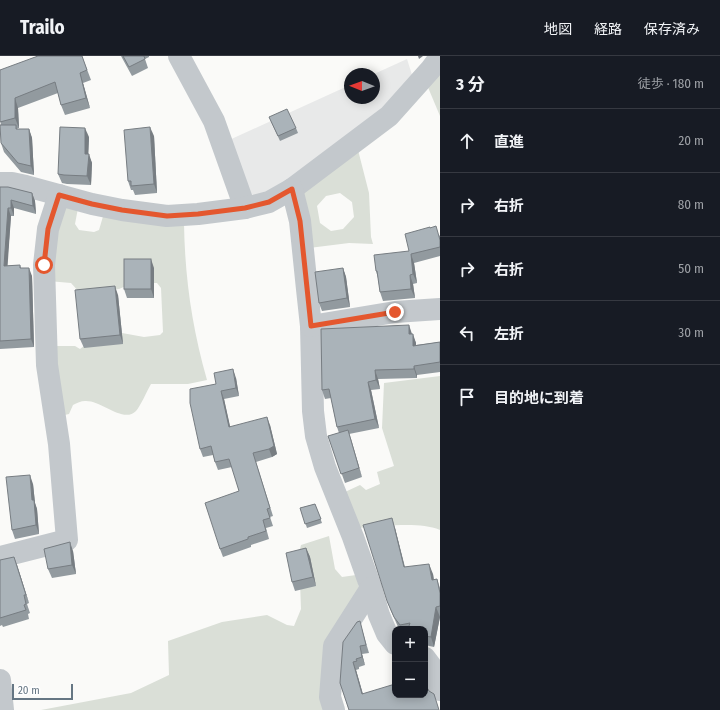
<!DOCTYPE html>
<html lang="ja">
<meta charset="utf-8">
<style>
:root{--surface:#171b24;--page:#20242c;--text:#f1f3f6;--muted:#9ea1a6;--line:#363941}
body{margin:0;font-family:"Fira Sans Condensed","Noto Sans JP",sans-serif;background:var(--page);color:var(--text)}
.controls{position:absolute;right:12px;bottom:12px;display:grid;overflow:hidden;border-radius:8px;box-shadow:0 2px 10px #0003}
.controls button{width:36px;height:36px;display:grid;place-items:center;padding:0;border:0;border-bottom:1px solid var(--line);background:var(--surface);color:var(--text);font:20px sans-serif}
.compass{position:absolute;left:344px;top:12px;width:36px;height:36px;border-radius:50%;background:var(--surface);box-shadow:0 2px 10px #0003;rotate:271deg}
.scale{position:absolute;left:12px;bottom:10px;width:61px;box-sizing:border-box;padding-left:4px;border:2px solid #657683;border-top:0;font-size:11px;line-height:14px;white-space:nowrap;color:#657683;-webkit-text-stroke:3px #fff;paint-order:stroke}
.stop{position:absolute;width:12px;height:12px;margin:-9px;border:3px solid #e4572e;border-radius:50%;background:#fff}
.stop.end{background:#e4572e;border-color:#fff;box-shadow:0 1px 4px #0008}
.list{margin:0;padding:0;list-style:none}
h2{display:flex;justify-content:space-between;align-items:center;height:52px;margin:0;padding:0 16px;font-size:17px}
h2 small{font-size:13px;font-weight:400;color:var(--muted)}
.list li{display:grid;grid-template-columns:26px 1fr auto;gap:12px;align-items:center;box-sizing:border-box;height:64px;padding:0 16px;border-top:1px solid var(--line)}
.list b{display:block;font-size:15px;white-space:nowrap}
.list em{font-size:13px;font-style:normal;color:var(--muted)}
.icon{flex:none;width:22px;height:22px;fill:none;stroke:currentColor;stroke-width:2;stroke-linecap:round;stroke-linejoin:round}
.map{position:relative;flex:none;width:440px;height:654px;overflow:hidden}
header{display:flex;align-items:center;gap:24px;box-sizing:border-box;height:56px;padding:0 20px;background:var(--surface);border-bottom:1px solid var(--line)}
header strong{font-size:19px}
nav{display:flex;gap:22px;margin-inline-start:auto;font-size:14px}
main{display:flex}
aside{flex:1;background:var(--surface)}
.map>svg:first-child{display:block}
.built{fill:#e8e9e9}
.green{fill:#dadfd7;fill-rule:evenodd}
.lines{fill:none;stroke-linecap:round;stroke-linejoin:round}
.minor{stroke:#c3c8cc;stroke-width:22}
.wall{fill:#929a9f}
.shaded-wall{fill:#777d82}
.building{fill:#aab3b9;stroke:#777d82}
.route{stroke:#e4572e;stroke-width:5}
</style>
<header>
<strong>Trailo</strong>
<nav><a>地図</a><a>経路</a><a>保存済み</a></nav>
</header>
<main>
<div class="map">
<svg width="440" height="654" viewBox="0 0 440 654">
<rect width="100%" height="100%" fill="#fafaf8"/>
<path class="built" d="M 407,3 L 413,22 L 381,56 L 300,118 L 258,141 L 251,138 L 227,85 L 350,29 L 350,42 L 374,42 L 374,18 Z"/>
<g class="green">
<path d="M 440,13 L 440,60 L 427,29 Z"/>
<path d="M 358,94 L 369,137 L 371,181 L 373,188 L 349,187 L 309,192 L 303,149 L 304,136 ZM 340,137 L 352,146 L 354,161 L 343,173 L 331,175 L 320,167 L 317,150 L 326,140 Z"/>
<path d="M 60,149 L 78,152 L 75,168 L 79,174 L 94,176 L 99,174 L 104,157 L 184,168 C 185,223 192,271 207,324 L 188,328 L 151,328 C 147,335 140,351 136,355 C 123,368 102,344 85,345 C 81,345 77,347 73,349 L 69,358 L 60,360 L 51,290 L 75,290 L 80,293 L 89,286 L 122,277 L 144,281 L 160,279 L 163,276 L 161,232 L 157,227 L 133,227 L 119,233 L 80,237 L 71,227 L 48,225 Z"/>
<path d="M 440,320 L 440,474 C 417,465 383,471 358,472 L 345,436 L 360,429 L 366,434 L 380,428 L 377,416 L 394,410 L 382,372 L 384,327 Z"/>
<path d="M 329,480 L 335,513 L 342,521 L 356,519 L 360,535 L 331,654 L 41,654 L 131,637 L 169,619 L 168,585 L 222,566 L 267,559 L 287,569 L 294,570 L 301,553 L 299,497 L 301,489 Z"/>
</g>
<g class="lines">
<g class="minor">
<path d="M 179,0 L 214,65 L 245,152"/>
<path d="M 0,127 L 12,127 L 26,130 L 92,148 L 122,154 L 167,160 L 198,158 L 245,152 L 269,146 L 292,133 L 389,60 L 431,13 L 440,1"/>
<path d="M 292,133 L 300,165 L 307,233 L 311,270 L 313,355 L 316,380 L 325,411 L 353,481 L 371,532 L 379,559 L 387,578 L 395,588"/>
<path d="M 311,270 L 395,256 L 440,253"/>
<path d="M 0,501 L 67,484 L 59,388 L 47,309 L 44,209 L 48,173 L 59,139"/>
<path d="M 425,602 L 431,610 L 440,634"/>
<path d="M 0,624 L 3,654"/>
<path d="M 334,654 L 330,641 L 334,590 L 371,532"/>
</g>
</g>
<g class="wall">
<path d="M 82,0 L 91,24 L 83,27 L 90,52 L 65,59 L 61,49 L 58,37 L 18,52 L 19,72 L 17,72 L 18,73 L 29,73 L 32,82 L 34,119 L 21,116 L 4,96 L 1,87 L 0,14 Z"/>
<path d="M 121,0 L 149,0 L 149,1 L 145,3 L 148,12 L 132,20 Z"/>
<path d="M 269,61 L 296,72 L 298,77 L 280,85 Z"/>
<path d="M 154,80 L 157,137 L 135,139 L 133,134 L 131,134 L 128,125 Z"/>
<path d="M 89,81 L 88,98 L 92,107 L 91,129 L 67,128 L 62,127 L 58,118 Z"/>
<path d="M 0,131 L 32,137 L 35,145 L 36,158 L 14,152 L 14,160 L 11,160 L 7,210 L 20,209 L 21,212 L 32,220 L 34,291 L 0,293 Z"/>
<path d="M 430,172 L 440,180 L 440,200 L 414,207 L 417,227 L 413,228 L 415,242 L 383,245 L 380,236 L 378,222 L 376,215 L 409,195 Z"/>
<path d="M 154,212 L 154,242 L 127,242 L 124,233 Z"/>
<path d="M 343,212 L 346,221 L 350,251 L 322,255 L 319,247 Z"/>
<path d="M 118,239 L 123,288 L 84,292 L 80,283 Z"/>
<path d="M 412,278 L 416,287 L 416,289 L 440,286 L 440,316 L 417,319 L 417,322 L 378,323 L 380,333 L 371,334 L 379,372 L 349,378 L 362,421 L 345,427 L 328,380 L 339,377 L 337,371 L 331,342 L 325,343 L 322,334 Z"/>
<path d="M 236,322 L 239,340 L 224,343 L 230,371 L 270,369 L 277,398 L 272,401 L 256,406 L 273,460 L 270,461 L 273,470 L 266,472 L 269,483 L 251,489 L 251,491 L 223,501 L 220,493 L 239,435 L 232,411 L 218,414 L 215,406 L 213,399 L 203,401 L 200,393 L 216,328 Z"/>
<path d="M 33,428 L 35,447 L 37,453 L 39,478 L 15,483 L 12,474 Z"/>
<path d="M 315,448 L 322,467 L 307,472 L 300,452 Z"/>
<path d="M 395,472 L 405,511 L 433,518 L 434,524 L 437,523 L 440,532 L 440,561 L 434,591 L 425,589 L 425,573 L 399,573 L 391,555 L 387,545 Z"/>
<path d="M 306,492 L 310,501 L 316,530 L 295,535 L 292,526 Z"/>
<path d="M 73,495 L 76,518 L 52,522 L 48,513 Z"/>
<path d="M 0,504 L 17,509 L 29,547 L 27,548 L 30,557 L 28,558 L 29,563 L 3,571 L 2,569 L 0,570 Z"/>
<path d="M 362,573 L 369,597 L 362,598 L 365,609 L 359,611 L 359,613 L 356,614 L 363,638 L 349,654 L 340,627 Z"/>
</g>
<g class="shaded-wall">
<path d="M 418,0 L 423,0 L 419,3 Z"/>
<path d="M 80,17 L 83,27 L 90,52 L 86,42 Z"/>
<path d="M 15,42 L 18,52 L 19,72 L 15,62 Z"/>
<path d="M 150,71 L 154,80 L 157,137 L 154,128 Z"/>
<path d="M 85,72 L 89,81 L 88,107 L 85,98 Z"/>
<path d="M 29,73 L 32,82 L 34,119 L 31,110 Z"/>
<path d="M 89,98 L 92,107 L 91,129 L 87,120 Z"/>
<path d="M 32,137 L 35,145 L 36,158 L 33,150 Z"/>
<path d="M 11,144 L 14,152 L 14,160 L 11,152 Z"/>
<path d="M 8,152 L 11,160 L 7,218 L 4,210 Z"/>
<path d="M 411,198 L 414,207 L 417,227 L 413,218 Z"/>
<path d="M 151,203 L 154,212 L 154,242 L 151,233 Z"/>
<path d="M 29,212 L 32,220 L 34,291 L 31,283 Z"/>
<path d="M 343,212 L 346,221 L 350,251 L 347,242 Z"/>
<path d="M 410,219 L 413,228 L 415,242 L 411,233 Z"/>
<path d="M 115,230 L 118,239 L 123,288 L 120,279 Z"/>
<path d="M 409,269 L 412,278 L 409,278 Z"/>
<path d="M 413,278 L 416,287 L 416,298 L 413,290 Z"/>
<path d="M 414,310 L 417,319 L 417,322 L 414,313 Z"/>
<path d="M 233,313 L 236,322 L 239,340 L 236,332 Z"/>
<path d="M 375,314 L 378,323 L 380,333 L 376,324 Z"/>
<path d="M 368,326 L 371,334 L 379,372 L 375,363 Z"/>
<path d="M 221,335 L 224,343 L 232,379 L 229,371 Z"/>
<path d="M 267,361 L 270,369 L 277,398 L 272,401 L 269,393 Z"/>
<path d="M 348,374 L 351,383 L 362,421 L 359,412 Z"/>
<path d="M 30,419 L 33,428 L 35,447 L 37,453 L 39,478 L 36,469 L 32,444 Z"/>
<path d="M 392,462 L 395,472 L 407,521 L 404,511 Z"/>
<path d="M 70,486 L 73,495 L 76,518 L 72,509 Z"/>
<path d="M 306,492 L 310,501 L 316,530 L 313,521 Z"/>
<path d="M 14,501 L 17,509 L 29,547 L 26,539 Z"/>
<path d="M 429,508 L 433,518 L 435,535 L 432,524 Z"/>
<path d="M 436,551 L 440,561 L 434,591 L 431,581 Z"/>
<path d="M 360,590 L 362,598 L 365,609 L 362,601 Z"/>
<path d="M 353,606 L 356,614 L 365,646 L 362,638 Z"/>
</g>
<g class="building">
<path d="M 38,0 L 82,0 L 87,14 L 80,17 L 86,42 L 61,49 L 55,26 L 15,42 L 15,62 L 0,66 L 0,14 Z"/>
<path d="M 123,0 L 144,0 L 145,3 L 129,11 Z"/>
<path d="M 287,53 L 296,72 L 278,80 L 269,61 Z"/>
<path d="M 0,69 L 16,69 L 16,73 L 29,73 L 31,110 L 18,107 L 1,87 Z"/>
<path d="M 60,71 L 85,72 L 85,98 L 89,98 L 87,120 L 64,119 L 58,118 Z"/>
<path d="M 150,71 L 154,128 L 131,130 L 131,125 L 128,125 L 124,74 Z"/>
<path d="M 0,131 L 8,131 L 32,137 L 33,150 L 11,144 L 11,152 L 8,152 L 4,210 L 20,209 L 20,212 L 29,212 L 31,283 L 0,285 Z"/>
<path d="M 436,170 L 440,184 L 440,191 L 411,198 L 413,218 L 410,219 L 411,233 L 380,236 L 377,215 L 376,215 L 374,199 L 409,195 L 405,178 L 430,171 L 430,172 Z"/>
<rect x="124" y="203" width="27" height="30"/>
<path d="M 343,212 L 347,242 L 319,247 L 315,216 Z"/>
<path d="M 115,230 L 120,279 L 80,283 L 75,234 Z"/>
<path d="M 409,269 L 409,278 L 413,278 L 413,290 L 440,286 L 440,306 L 414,310 L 414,313 L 375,314 L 376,324 L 368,326 L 375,363 L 337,371 L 329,333 L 322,334 L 321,273 Z"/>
<path d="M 233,313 L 236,332 L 221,335 L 229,371 L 267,361 L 274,390 L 269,393 L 253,397 L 270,452 L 267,453 L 270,462 L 263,464 L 266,475 L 248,481 L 248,483 L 220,493 L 205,447 L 239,435 L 229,403 L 215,406 L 211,390 L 200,393 L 190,347 L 190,333 L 216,328 L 214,317 Z"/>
<path d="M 348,374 L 359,412 L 341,418 L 328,380 Z"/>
<path d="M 30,419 L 32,444 L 34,444 L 36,469 L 12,474 L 6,421 Z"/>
<path d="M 315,448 L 321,463 L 305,468 L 300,452 Z"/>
<path d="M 392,462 L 404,511 L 429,508 L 432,524 L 437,523 L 440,537 L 440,550 L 436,551 L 431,581 L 425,580 L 425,573 L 408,573 L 410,567 L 400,569 L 394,561 L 387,545 L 363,469 Z"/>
<path d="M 70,486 L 72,509 L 48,513 L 44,493 Z"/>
<path d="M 306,492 L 313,521 L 292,526 L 286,497 Z"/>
<path d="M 14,501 L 26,539 L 24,539 L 26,548 L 24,549 L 26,554 L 0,562 L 0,504 Z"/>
<path d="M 360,565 L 366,589 L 360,590 L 362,601 L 356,603 L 357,605 L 353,606 L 362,638 L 395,628 L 395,639 L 425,639 L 425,628 L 429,635 L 434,638 L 439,654 L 349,654 L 340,627 L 343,586 L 357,566 Z"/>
</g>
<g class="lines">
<path class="route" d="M 44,209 L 48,173 L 59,139 L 92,148 L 122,154 L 167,160 L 198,158 L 245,152 L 269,146 L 292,133 L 300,165 L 311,270 L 395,256"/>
</g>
</svg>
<div class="controls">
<button>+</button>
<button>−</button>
</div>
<svg class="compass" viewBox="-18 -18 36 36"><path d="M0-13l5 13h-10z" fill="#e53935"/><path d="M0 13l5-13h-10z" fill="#9ea1a6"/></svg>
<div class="scale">20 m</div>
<div class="stop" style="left:44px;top:209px"></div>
<div class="stop end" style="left:395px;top:256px"></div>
</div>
<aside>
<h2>3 分<small>徒歩 · 180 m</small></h2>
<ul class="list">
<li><svg class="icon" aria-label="ahead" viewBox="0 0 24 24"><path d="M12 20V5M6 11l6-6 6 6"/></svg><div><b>直進</b></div><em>20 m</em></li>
<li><svg class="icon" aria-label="right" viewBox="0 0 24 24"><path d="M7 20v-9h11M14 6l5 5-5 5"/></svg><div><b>右折</b></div><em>80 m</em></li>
<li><svg class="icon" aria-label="right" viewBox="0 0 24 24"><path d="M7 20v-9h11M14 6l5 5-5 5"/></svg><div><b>右折</b></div><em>50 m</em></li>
<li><svg class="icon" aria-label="left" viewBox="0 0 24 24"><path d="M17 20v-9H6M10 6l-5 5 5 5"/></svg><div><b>左折</b></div><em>30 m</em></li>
<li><svg class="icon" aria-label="arrive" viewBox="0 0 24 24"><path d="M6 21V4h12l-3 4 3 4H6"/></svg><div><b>目的地に到着</b></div></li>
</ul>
</aside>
</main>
